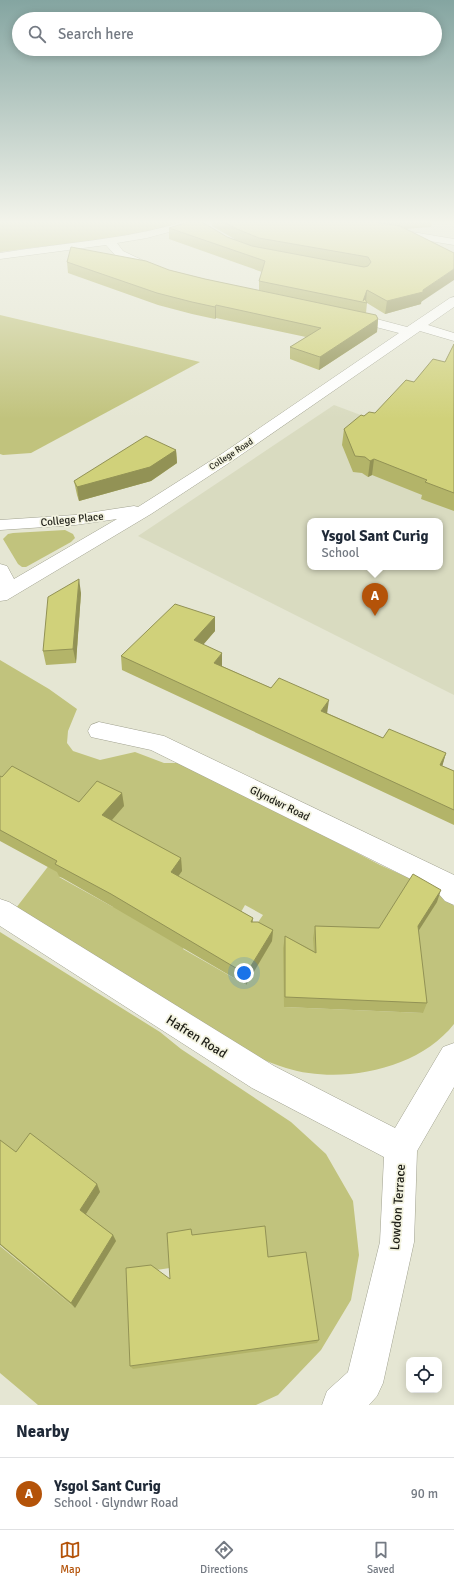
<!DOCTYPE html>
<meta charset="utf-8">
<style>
:root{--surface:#fff;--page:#f6f6f7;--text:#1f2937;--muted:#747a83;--line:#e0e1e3;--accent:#b45309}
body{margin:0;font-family:Signika,sans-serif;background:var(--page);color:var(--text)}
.controls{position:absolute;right:12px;bottom:12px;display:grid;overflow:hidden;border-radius:8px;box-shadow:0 2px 10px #0003}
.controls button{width:36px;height:36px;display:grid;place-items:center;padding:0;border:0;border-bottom:1px solid var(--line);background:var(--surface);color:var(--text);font:20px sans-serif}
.you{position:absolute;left:244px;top:973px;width:14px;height:14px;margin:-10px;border:3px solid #fff;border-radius:50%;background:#1a73e8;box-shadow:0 0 0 6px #1a73e833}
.badge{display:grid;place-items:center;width:26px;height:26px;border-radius:50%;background:var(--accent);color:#fff;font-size:13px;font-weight:700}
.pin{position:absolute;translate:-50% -33px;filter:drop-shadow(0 1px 2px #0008)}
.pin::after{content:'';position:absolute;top:21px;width:14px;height:12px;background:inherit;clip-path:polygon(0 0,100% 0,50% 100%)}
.popup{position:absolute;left:307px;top:518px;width:136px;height:52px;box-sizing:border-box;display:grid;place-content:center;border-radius:8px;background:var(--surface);filter:drop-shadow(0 1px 3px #0005);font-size:13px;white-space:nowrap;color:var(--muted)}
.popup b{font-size:15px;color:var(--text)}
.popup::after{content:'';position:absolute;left:50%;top:100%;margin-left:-8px;border:8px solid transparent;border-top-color:var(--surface)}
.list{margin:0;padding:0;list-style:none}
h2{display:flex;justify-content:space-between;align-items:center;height:52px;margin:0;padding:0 16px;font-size:17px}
h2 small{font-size:13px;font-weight:400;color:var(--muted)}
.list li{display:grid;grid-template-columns:26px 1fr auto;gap:12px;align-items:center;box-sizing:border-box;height:72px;padding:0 16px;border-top:1px solid var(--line)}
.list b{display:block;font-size:15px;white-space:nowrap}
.list p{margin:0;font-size:13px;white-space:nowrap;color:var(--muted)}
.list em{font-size:13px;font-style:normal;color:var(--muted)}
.icon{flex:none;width:22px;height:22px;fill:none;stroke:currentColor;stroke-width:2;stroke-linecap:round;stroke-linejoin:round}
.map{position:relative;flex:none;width:454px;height:1405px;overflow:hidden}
.search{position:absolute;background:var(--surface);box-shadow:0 2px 10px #0003;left:12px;right:12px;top:12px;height:44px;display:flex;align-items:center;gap:10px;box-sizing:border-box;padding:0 14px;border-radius:22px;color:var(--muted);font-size:15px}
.sheet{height:124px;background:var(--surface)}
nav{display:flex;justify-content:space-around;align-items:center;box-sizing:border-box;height:56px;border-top:1px solid var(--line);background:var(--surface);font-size:11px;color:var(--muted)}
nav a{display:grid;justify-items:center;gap:2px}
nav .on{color:var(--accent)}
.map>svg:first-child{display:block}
.built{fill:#d9dbc0;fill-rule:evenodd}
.green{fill:#c1c37d;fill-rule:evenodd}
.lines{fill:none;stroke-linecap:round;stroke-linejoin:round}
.minor-casing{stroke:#a1a290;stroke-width:1}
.major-casing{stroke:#a1a290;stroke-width:1}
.minor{fill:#fff;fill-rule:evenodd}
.major{fill:#fff;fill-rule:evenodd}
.wall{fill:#b3b469}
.shaded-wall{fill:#929255}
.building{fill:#d0d17a;stroke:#929255}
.labels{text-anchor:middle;stroke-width:3.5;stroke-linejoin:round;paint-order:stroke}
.far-street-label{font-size:9px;fill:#1d1d16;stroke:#f3f3e0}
.street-label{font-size:11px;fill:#1d1d16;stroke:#f3f3e0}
.near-street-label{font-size:13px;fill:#1d1d16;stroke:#f3f3e0}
</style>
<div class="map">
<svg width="454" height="1405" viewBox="0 0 454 1405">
<rect width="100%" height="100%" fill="#e5e6d3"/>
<path class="built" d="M 334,405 L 454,450 L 454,695 L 138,536 ZM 310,521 L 440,521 L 440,567 L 310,567 Z"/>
<g class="green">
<path d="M 0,222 L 183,222 C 123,241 61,243 0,252 Z"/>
<path d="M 0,315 L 200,362 L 31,453 L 3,455 L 0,454 Z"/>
<path d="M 65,530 L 73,534 L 75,538 L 71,542 L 26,567 L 22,567 L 18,564 L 3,539 L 8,534 L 13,533 Z"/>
<path d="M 0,660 L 49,689 L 77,709 L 68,731 L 67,743 L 73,751 L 100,760 L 135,752 L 164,763 L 185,763 L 380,865 L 438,891 L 454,906 L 454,1024 C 418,1070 340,1085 286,1068 C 246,1056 212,1030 177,1009 C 124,975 70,942 16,908 L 77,829 L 0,787 ZM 59,877 L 198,899 L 113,907 ZM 245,905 L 263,915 L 252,931 L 246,985 L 183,949 L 210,907 L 236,921 ZM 314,936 L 332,937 L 423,1013 L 284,1007 L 314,955 Z"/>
<path d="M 0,932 L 160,1032 L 181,1049 L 291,1122 L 326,1154 L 353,1201 L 359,1255 L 351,1300 L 321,1350 L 278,1395 L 256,1405 L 38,1405 L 0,1373 L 0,1246 L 75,1308 L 84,1217 L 100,1192 L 21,1161 L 0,1144 ZM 170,1268 L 316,1343 L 129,1274 Z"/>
</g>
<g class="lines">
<g class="minor-casing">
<g id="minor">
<path d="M 183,222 L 199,222 L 198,224 L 147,238 L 117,243 L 123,251 L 159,268 L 161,271 L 159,274 L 155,275 L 115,255 L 106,245 L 0,259 L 0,253 C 61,243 124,240 183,222 Z"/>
<path d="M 454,297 L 454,307 L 428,325 L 454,333 L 454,341 L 420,331 L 235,459 L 151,514 L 7,600 L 0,601 L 0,564 L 7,566 L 14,579 L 117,519 L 75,525 L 0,530 L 0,520 L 75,515 L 134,506 L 138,507 L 223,453 L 399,333 L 345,319 L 343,316 L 345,313 L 350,312 L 407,327 L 450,298 Z"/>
<path d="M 99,722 L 164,736 L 454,875 L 454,905 L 445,901 L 437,892 L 151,750 L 91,737 L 88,731 L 91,725 Z"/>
<path d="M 0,899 L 9,902 L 274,1066 L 395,1128 L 443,1047 L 454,1043 L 454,1087 L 417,1151 L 414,1242 L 383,1383 L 377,1396 L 369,1405 L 322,1405 L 327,1391 L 348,1372 L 380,1242 L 384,1157 L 252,1088 L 0,926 Z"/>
</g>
</g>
<g class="major-casing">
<path id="major" d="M 328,222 L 353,222 L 454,239 L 454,245 L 333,225 Z"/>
</g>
<use href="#minor" class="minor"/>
<use href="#major" class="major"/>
</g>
<g class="wall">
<path d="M 212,222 L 432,222 L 431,227 L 405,229 L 454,253 L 421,302 L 421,304 L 385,314 L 367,303 L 366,313 L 378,319 L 377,332 L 319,370 L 290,359 L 290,347 L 306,337 L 216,318 L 215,319 L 192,314 L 158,305 L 68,273 L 67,262 L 169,270 L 205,279 L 259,291 L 259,281 L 262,272 L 169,239 L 169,228 L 227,237 L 236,240 L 212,226 Z"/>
<path d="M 454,344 L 454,511 L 421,499 L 422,495 L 372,475 L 368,477 L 362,473 L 353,472 L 342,445 L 344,429 L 364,416 L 375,413 L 414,382 L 445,362 Z"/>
<path d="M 176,450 L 177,463 L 151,481 L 79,501 L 77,495 L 74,481 Z"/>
<path d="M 81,593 L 76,663 L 46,665 L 43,651 Z"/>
<path d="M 215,617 L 215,631 L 203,645 L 222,666 L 383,738 L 446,753 L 442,766 L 454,771 L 454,825 L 122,670 L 121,656 Z"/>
<path d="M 0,776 L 79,802 L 122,793 L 124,806 L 112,820 L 181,858 L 182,871 L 178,876 L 253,918 L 253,922 L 273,930 L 272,941 L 246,985 L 113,907 L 59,876 L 57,872 L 0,841 Z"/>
<path d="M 437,902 L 418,931 L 427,1003 L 423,1013 L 284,1007 L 283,948 L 285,936 L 314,951 L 313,938 L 315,926 L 379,928 Z"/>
<path d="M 0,1140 L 16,1152 L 97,1184 L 100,1192 L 86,1214 L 113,1235 L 116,1241 L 75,1308 L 0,1245 Z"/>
<path d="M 192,1235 L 268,1257 L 319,1340 L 317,1343 L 133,1369 L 130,1366 L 170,1279 Z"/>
</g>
<g class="shaded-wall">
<path d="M 454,269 L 454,280 L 421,302 L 423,290 Z"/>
<path d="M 367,290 L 366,302 L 362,302 Z"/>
<path d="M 423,292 L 421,304 L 385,314 L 387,301 Z"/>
<path d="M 216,305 L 216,318 L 215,319 L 215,307 Z"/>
<path d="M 378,319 L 377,332 L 319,370 L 320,357 Z"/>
<path d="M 176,450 L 177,463 L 151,481 L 79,501 L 77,487 Z"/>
<path d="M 374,459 L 372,475 L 368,477 L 370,461 Z"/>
<path d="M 79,579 L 81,593 L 76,663 L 73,649 Z"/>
<path d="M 215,617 L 215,631 L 195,654 L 194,640 Z"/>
<path d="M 222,653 L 222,667 L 214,663 Z"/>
<path d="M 329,700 L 327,714 L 321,711 Z"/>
<path d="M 446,753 L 442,767 L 440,765 Z"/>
<path d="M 122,793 L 124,806 L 105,828 L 102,815 Z"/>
<path d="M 181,858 L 182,871 L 172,885 L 171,872 Z"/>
<path d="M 441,890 L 437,902 L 414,938 L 418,926 Z"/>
<path d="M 273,930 L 272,941 L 246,985 L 246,974 Z"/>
<path d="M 97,1184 L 100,1192 L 84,1217 L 80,1210 Z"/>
<path d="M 113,1235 L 116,1241 L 75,1308 L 71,1303 Z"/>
</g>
<g class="building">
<path d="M 188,222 L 202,222 L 227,237 L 252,246 L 364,267 L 368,266 L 371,262 L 368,257 L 259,238 L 237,229 L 224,222 L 374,222 L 400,226 L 454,253 L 454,269 L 423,290 L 423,292 L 387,301 L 367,290 L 363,301 L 365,299 L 367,303 L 259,281 L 265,261 L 169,228 Z"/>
<path d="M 71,247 L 146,261 L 169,270 L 205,279 L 376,315 L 378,319 L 320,357 L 290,347 L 321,328 L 216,305 L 215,307 L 192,302 L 157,293 L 67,262 Z"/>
<path d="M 454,344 L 454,493 L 425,482 L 427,480 L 374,459 L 370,461 L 365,457 L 355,456 L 344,429 L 361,415 L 364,416 L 369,412 L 375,413 L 406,380 L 414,382 L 433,359 L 445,362 Z"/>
<path d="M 146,436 L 176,450 L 150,467 L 77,487 L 74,481 Z"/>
<path d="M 79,579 L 73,649 L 43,651 L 48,597 Z"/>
<path d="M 175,604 L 215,617 L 194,640 L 222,653 L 214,663 L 271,688 L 279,678 L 329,700 L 321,711 L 383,738 L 389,729 L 446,753 L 440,765 L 454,771 L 454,810 L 121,656 Z"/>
<path d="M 12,766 L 79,802 L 97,781 L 122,793 L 102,815 L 181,858 L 171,872 L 253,918 L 251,922 L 258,922 L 273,930 L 246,974 L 111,894 L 55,864 L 57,861 L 0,830 L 0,776 L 2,777 Z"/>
<path d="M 413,874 L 441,890 L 418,926 L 427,1003 L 285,997 L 285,936 L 316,953 L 315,926 L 379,928 Z"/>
<path d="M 30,1133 L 97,1184 L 80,1210 L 113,1235 L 71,1303 L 0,1244 L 0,1140 L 16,1152 Z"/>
<path d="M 265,1226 L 268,1257 L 306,1252 L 319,1340 L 130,1366 L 126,1268 L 151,1265 L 170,1279 L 167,1233 L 191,1229 L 192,1235 Z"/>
</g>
<linearGradient id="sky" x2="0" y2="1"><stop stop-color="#84a5a1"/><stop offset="0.53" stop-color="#f3f4eb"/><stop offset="1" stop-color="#f3f4eb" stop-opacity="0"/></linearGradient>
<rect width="454" height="419" fill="url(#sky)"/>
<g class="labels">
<g class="far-street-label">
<text transform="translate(231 454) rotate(-33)" y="3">College Road</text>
</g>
<g class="street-label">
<text transform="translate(72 519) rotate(-6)" y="4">College Place</text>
<text transform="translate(280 803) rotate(26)" y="4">Glyndwr Road</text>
</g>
<g class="near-street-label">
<text transform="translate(197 1036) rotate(32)" y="5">Hafren Road</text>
<text transform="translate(397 1207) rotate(-86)" y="5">Lowdon Terrace</text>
</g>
</g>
</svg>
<div class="controls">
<button><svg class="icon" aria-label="locate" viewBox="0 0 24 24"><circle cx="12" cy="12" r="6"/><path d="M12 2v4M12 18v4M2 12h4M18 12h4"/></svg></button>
</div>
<div class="you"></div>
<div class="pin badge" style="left:375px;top:616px">A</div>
<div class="popup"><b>Ysgol Sant Curig</b>School</div>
<div class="search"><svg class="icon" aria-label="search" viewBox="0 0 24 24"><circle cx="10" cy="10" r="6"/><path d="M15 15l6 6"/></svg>Search here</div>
</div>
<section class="sheet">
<h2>Nearby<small></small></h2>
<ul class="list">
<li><span class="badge">A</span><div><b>Ysgol Sant Curig</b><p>School · Glyndwr Road</p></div><em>90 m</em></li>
</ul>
</section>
<nav>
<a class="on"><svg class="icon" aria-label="map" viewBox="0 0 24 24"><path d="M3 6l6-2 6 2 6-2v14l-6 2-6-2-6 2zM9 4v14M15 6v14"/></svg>Map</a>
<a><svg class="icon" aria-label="directions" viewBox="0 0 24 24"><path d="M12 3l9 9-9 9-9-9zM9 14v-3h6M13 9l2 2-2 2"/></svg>Directions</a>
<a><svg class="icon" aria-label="saved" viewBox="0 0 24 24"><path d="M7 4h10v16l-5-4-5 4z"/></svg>Saved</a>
</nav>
